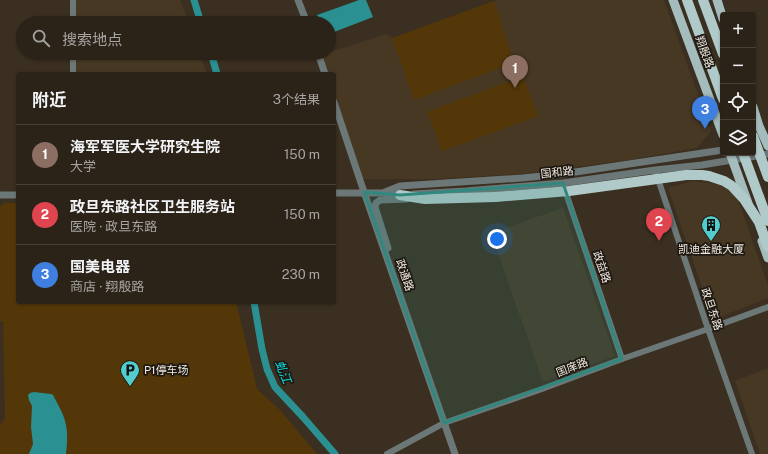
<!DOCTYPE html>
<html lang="zh">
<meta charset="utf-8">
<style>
:root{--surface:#2c2318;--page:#382f25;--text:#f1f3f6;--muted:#a6a4a2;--line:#484037;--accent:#52cdce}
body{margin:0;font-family:"Public Sans","Noto Sans SC",sans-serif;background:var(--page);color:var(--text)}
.controls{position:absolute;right:12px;top:12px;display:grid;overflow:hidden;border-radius:4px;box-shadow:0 1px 3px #0004}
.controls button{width:36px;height:36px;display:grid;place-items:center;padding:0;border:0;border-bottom:1px solid var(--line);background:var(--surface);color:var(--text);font:20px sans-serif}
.you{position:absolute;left:497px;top:239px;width:14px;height:14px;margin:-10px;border:3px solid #fff;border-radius:50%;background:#1a73e8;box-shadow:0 0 0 6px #1a73e833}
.badge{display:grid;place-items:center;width:26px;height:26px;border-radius:50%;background:var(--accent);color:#fff;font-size:13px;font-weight:700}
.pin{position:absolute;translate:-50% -33px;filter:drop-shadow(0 1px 2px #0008)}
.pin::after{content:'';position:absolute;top:21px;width:14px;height:12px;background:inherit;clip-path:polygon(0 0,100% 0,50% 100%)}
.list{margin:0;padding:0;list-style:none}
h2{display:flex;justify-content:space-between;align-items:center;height:52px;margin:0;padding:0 16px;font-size:17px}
h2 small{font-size:13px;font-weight:400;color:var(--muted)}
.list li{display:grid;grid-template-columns:26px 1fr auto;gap:12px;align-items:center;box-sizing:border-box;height:60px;padding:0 16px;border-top:1px solid var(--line)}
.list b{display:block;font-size:15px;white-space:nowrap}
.list p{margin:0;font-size:13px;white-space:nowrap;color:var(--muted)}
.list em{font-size:13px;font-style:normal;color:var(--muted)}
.icon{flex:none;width:22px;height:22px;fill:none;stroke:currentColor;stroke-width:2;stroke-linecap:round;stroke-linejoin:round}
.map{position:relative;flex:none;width:768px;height:454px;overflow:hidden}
.search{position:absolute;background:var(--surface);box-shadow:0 1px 3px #0004;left:16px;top:16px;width:320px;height:44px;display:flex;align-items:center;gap:10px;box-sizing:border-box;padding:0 14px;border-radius:22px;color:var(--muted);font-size:15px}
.panel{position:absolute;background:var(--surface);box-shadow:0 1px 3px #0004;left:16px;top:72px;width:320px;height:232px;border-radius:4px}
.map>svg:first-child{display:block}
.built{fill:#473823}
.green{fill:#533708}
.water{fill:#2a9091}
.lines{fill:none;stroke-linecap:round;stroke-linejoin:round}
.canal{stroke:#2a9091;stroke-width:7}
.minor{stroke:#6c7777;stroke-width:6}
.tertiary{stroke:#6c7777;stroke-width:7}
.primary{stroke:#a5bcbc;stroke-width:9}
.trunk{stroke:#b0caca;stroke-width:10}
.trunk-bridge{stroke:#b0caca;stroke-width:10}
.marked{fill:#31887f;fill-opacity:0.2;stroke:#31887f;stroke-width:3;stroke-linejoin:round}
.labels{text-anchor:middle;stroke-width:3.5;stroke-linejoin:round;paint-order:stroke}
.street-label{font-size:11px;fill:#f2ebe1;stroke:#1d1812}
.poi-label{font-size:11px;fill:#f2ebe1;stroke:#1d1812}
.water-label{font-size:12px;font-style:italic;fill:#0ae7e9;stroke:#1d1812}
</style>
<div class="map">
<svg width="768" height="454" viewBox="0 0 768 454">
<rect width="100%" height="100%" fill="#3a2f20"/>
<g class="built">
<path d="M 74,0 L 180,0 L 189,23 L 74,23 Z"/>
<path d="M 497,0 L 664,0 L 711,131 L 697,148 L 629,160 L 520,174 L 439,179 L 359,179 L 334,102 L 334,74 L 325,74 L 319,56 L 386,34 L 393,38 Z"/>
<path d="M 74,53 L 200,53 L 207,74 L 74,74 Z"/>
<path d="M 693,181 L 721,184 L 737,197 L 768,285 L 768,298 L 713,320 L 668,188 Z"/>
<path d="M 563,208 L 615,356 L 543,382 L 491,233 Z"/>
<path d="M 768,368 L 768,454 L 760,454 L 735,381 Z"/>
</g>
<g class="green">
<path d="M 494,1 L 514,63 L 414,100 L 392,38 Z"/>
<path d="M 523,76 L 538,116 L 442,151 L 427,112 Z"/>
<path d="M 4,203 L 18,203 L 18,302 L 236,302 L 254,376 L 257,389 L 279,409 L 317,454 L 0,454 L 0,425 L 5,418 L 3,321 L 0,321 L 0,207 Z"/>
</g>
<g class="water">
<path d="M 359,0 L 366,0 L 373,17 L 329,34 L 329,23 L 320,23 L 317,15 Z"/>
<path d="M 34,392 L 51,394 L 53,395 C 58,405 64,414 66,425 C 68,434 67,445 66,454 L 29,454 L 33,444 L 31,427 L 32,406 L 29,400 L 28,395 L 30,393 Z"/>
</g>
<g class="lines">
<g class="canal">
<path d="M 194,0 L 201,23"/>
<path d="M 211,53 L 217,74"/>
<path d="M 254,302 L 262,349 L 267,369 L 275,387 L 303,417 L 335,454"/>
</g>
<g class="minor">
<path d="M 73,23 L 73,0"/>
<path d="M 73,74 L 73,53"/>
<path d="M 655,170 L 708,329 L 752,454"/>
<path d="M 565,190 L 622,359"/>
<path d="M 387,454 L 444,423 L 542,389 L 622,359 L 708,329 L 768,307"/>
</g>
<g class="tertiary">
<path d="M 298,0 L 307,23"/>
<path d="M 318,53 L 325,74"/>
<path d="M 334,102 L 364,192 L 455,454"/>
<path d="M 385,192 L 400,186 L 522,178 L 562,174 L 723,150"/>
<path d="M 334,193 L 383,193 L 404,195"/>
<path d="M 414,194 L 466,191 L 563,183 L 655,170 L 702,165 L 768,154"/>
<path d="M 0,195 L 18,195"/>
<path d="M 388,248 L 375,207 L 376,203 L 380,200 L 407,199"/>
</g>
<g class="primary">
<path d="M 673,0 L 723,135"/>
<path d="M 717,0 L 723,19"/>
<path d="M 753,107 L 759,126 L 768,146"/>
<path d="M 730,153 L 748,203"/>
<path d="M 762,241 L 768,258"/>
</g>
<g class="trunk">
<path d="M 687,0 L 723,99"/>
<path d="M 703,0 L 723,54"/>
<path d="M 400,195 L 425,199 L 495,197"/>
</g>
<g class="trunk-bridge">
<path d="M 753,136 L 768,177"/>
<path d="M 743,153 L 768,221"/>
<path d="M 495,197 L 569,191 L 686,175 L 702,175 L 709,176 L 724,181 L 732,186 L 744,199 L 759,222 L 768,247"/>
</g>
</g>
<path class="marked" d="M 563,183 L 622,359 L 444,423 L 364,192 L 400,195 Z"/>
<defs>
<g id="building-pin" transform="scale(1)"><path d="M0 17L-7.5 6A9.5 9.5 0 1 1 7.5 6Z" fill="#52cdce" stroke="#1d1812"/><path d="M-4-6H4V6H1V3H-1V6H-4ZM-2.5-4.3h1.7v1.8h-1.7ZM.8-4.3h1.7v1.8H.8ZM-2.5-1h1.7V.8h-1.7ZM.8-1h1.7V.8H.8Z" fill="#111"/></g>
<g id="parking-pin" transform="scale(1)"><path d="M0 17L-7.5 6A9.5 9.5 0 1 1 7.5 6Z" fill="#52cdce" stroke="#1d1812"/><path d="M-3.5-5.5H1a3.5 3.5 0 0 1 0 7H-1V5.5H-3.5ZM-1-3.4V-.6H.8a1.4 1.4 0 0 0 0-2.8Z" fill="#111"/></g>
</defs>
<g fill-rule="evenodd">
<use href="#building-pin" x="711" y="225"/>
<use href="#parking-pin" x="130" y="370"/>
</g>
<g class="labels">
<g class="street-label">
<text transform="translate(705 52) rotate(70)" y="4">翔殷路</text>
<text transform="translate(557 172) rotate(-6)" y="4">国和路</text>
<text transform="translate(602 267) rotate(71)" y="4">政益路</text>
<text transform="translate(405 275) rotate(71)" y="4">政通路</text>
<text transform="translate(712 309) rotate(71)" y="4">政旦东路</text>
<text transform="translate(572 367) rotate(-21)" y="4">国庠路</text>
</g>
<g class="poi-label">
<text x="711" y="253">凯迪金融大厦</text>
<text x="144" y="374" text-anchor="start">P1停车场</text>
</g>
<g class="water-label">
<text transform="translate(283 372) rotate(67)" y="4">虬江</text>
</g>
</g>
</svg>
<div class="controls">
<button>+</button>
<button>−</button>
<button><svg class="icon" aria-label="locate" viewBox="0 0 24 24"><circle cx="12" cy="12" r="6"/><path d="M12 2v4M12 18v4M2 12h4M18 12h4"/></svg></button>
<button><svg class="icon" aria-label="layers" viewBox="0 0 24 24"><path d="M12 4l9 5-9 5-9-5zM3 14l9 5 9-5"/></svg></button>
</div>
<div class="you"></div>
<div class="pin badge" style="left:515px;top:88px;background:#8d6e63">1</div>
<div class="pin badge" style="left:659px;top:241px;background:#e0444e">2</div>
<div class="pin badge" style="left:705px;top:129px;background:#3f7fe0">3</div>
<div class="search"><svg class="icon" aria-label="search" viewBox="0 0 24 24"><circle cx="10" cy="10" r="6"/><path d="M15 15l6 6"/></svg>搜索地点</div>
<section class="panel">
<h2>附近<small>3个结果</small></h2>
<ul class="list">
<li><span class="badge" style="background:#8d6e63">1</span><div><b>海军军医大学研究生院</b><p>大学</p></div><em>150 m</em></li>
<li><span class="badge" style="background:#e0444e">2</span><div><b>政旦东路社区卫生服务站</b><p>医院 · 政旦东路</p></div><em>150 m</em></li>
<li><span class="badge" style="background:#3f7fe0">3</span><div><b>国美电器</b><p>商店 · 翔殷路</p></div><em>230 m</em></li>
</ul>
</section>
</div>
